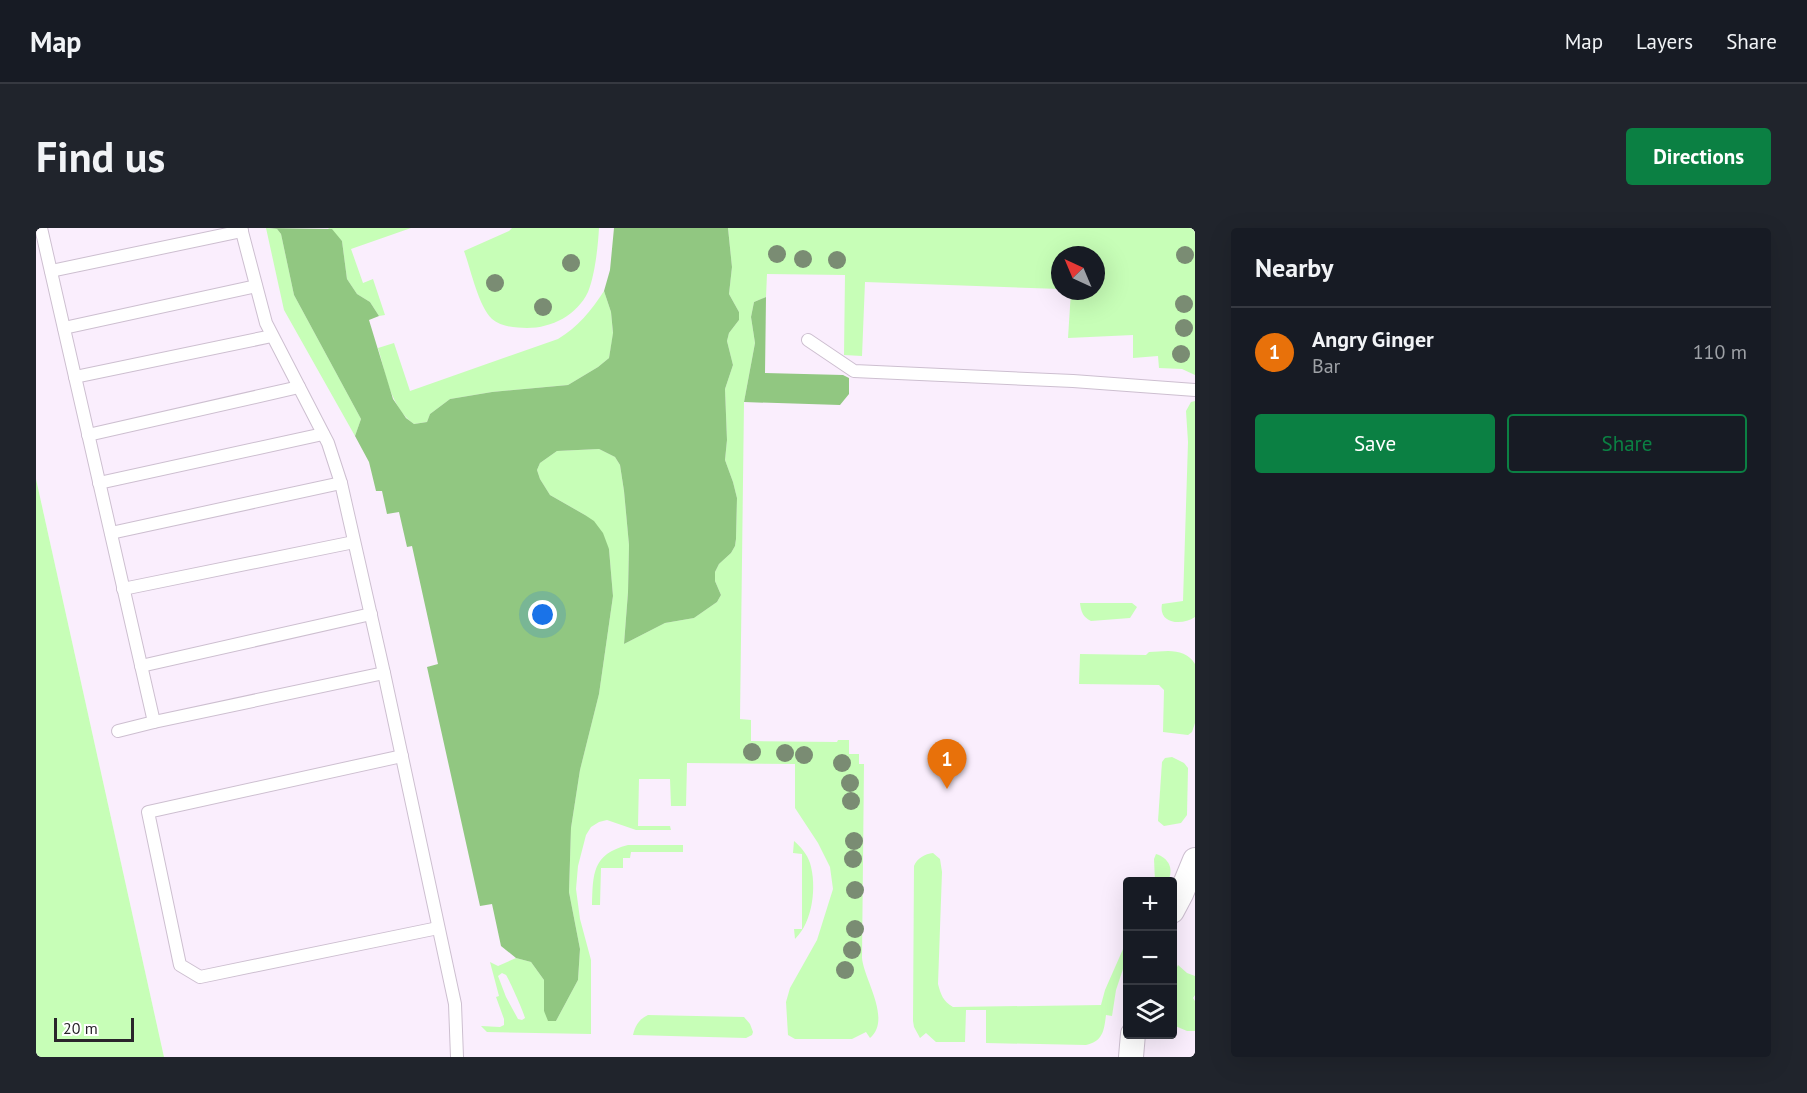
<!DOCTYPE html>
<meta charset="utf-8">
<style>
:root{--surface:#171b24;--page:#20242c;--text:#f1f3f6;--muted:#9ea1a6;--line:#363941;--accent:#0b8043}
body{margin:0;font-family:"PT Sans",sans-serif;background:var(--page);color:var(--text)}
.controls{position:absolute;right:18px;bottom:18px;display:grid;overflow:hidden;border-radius:6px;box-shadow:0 6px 24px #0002}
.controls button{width:54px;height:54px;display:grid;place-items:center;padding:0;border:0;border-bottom:2px solid var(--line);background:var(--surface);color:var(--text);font:30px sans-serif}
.compass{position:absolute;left:1015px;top:18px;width:54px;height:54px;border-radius:50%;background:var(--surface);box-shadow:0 6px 24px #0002;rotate:316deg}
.scale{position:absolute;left:18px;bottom:15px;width:80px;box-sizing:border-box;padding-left:6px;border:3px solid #2a252b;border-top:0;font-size:16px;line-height:21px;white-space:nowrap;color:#2a252b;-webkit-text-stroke:4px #fff;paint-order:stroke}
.you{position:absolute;left:507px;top:387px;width:21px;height:21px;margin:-15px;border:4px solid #fff;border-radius:50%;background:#1a73e8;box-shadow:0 0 0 9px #1a73e833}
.badge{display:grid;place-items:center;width:39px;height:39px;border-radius:50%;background:var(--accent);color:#fff;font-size:20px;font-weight:700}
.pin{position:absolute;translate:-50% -50px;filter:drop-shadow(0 2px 3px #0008)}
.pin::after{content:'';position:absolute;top:32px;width:21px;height:18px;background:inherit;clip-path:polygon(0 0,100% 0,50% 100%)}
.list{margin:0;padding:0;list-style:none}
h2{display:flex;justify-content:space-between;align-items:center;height:78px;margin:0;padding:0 24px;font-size:26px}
h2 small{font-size:20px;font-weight:400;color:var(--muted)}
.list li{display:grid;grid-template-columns:39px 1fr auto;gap:18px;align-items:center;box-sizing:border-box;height:90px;padding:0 24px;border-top:2px solid var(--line)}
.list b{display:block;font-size:22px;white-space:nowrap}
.list p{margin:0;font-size:20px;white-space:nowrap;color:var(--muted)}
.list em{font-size:20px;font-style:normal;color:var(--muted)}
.actions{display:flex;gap:12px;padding:18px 24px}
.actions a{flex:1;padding:14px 0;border:2px solid var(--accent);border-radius:6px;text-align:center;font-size:21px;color:var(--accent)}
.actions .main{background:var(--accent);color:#fff}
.icon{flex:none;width:33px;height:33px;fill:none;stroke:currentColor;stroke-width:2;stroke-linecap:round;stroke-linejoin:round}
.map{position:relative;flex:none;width:1159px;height:829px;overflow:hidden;border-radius:6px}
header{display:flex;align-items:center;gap:36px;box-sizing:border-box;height:84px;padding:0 30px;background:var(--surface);border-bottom:2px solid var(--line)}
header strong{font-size:28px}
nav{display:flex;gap:33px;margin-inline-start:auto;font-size:21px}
.intro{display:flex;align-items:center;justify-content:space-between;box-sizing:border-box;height:144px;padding:0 36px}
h1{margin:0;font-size:42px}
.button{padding:15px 27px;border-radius:6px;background:var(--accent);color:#fff;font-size:21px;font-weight:700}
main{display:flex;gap:36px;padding:0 36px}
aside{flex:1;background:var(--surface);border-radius:6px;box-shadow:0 6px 24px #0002}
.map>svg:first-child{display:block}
.built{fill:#faeefd;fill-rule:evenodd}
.green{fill:#c7feb7;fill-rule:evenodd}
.forest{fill:#91c781}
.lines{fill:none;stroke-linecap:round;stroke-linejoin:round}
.lane-casing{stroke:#cdbfd0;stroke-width:14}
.street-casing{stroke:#cdbfd0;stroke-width:26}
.lane{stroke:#fff;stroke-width:12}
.street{stroke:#fff;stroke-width:24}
.tree{fill:#7a8c73}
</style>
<header>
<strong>Map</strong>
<nav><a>Map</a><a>Layers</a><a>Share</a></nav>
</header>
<div class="intro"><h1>Find us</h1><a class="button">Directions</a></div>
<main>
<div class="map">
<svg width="1159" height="829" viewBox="0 0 1159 829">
<rect width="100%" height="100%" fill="#fcf9fd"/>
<path class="built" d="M 0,0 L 1159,0 L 1159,829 L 128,829 L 0,251 ZM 1024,27 L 1060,27 L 1060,63 L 1024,63 ZM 1092,654 L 1136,654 L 1136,806 L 1092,806 Z"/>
<g class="green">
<path d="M 230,0 L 241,1 L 245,6 L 258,67 L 325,191 L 319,208 L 248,82 Z"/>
<path d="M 292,0 L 375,0 L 315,21 L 327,55 L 337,51 L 349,87 L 343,88 L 334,74 L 321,66 L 311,51 L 306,13 Z"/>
<path d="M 476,0 L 563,0 C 562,18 559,47 552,64 C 541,87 516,100 491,100 C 480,100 465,99 456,91 C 442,77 435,42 428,23 L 473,3 Z"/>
<path d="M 692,0 L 1159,0 L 1159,147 L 1146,141 L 1123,140 L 1122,128 L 1097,130 L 1097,107 L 1032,110 L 1035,63 L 1060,63 L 1060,27 L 1024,27 L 1024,61 L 829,54 L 826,128 L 808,127 L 809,47 L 731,46 L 730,69 L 718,74 L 715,89 L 719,115 L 708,174 L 704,491 L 715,492 L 715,513 L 801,514 L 802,512 L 813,512 L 813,526 L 823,526 L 823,536 L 828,536 L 826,730 C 828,752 856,791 834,810 L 830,804 L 816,811 L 759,811 L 752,807 L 750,774 L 754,760 L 781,712 L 797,661 L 794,639 L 782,615 L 759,580 L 759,536 L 651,535 L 650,578 L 635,578 L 634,551 L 603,551 L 602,598 L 634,598 L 635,602 L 600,602 L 571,592 L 563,594 L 555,599 L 550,607 L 542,638 L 540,661 L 544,691 L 555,732 L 555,806 L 451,804 L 445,798 L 464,799 L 468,797 L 468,791 L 460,769 L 463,768 L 454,734 L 462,738 L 480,730 L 495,734 L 508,752 L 508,783 L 520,793 L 542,752 L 544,721 L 533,664 L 535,600 L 544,542 L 563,466 L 577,368 L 573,321 L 549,287 L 514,267 L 504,251 L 501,242 L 504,235 L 521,223 L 563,221 L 579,229 L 584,237 L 588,263 L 593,317 L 592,364 L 588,416 L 629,395 L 658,390 L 681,374 L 685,367 L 679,353 L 679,344 L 683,336 L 695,325 L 699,318 L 700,311 L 701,270 L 697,254 L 689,232 L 691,212 L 689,161 L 697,137 L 691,113 L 693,105 L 703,92 L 703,84 L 693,66 L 696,39 ZM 466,745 C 467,746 469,746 470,747 C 472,749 489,787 489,790 L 486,792 L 482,791 L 470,769 L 462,748 Z"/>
<path d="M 568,63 L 575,84 L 577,106 L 573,130 L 562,139 L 532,157 L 456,164 L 414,171 L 394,186 L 391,194 L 378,196 C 354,179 350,146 342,120 L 358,115 L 374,163 L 522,111 C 542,99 555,83 568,63 Z"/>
<path d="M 1159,173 L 1159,389 C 1146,398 1122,396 1126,376 L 1147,373 L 1152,214 L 1150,183 L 1155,174 Z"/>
<path d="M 0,251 L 128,829 L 0,829 Z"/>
<path d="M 1096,375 L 1101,379 L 1094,390 L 1055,393 C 1047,389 1045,384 1044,375 Z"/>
<path d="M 1132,423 C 1143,423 1153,426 1159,436 L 1159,495 L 1156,504 L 1152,507 L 1127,504 L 1128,462 L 1123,457 L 1043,456 L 1044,426 L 1110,427 L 1113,424 Z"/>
<path d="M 1136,529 L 1148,535 L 1152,540 L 1151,587 L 1145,595 L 1128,598 L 1122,593 L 1126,534 L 1129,530 Z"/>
<path d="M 758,613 C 765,619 771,626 774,635 C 781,658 777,694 759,711 L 758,701 L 766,701 L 766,626 L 757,625 Z"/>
<path d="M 592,617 L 647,617 L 647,624 L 595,624 L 594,630 L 587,630 L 587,640 L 565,640 L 564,677 L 556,677 C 557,646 556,626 592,617 Z"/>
<path d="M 897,625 L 904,631 L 906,644 L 902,756 C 905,767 907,773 917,779 L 1065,777 L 1069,762 L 1091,712 L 1091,729 L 1080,762 L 1076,788 L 1070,787 C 1068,803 1067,813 1050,817 L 950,815 L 950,782 L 930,782 L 929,814 L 900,814 L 890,805 L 884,810 L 878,799 L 877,793 L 878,638 C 881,630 889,626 897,625 Z"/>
<path d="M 1120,626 C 1133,630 1138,641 1132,653 L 1119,653 L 1118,631 Z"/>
<path d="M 1142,737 L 1151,745 L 1159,748 L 1159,767 L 1157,770 L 1159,773 L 1159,803 L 1151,803 L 1137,797 L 1137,748 Z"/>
<path d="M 612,787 L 708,789 L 714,796 L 717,804 L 716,807 L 710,810 L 597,807 C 599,798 603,791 612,787 Z"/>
</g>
<g class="forest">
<path d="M 233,0 L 296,1 L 306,13 L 311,51 L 321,66 L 334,74 L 343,88 L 333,92 L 357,171 L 370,190 L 378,196 L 391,194 L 394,186 L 414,171 L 456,164 L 532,157 L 562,139 L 573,130 L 577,105 L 575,84 L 568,63 L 574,42 L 578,0 L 692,0 L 696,39 L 693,66 L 703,84 L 703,92 L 693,105 L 691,113 L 697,137 L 689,161 L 691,212 L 689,232 L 697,254 L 701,270 L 700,311 L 699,318 L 695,325 L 683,336 L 679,344 L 679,353 L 685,367 L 681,374 L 658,390 L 629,395 L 588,416 L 592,364 L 593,317 L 588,263 L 584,237 L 579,229 L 563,221 L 521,223 L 504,235 L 501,242 L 504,251 L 514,267 L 549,287 L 558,293 L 567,305 L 573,321 L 577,368 L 563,466 L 544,542 L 535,600 L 533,664 L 544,721 L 542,752 L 520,793 L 512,793 L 508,783 L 508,752 L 495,734 L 480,730 L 465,718 L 456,676 L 444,678 L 391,439 L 402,436 L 376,318 L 371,319 L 363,284 L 351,286 L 346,263 L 340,263 L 333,234 L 319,208 L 325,191 L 258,67 L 245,6 L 241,1 Z"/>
<path d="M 730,69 L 729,145 L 807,147 L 813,150 L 813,166 L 804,177 L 708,174 L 719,115 L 715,89 L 718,74 Z"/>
</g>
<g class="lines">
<g class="lane-casing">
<g id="lane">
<path d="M 5,0 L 118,494 L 348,445"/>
<path d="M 205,0 L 230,95 L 292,215 L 305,255 L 348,445 L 419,776 L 421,829"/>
<path d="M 15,43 L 206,3"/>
<path d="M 28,100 L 220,58"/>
<path d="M 772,112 L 818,143 L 1037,153 L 1159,162"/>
<path d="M 39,149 L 236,108"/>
<path d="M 52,207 L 263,159"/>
<path d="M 63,255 L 287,206"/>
<path d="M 75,305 L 305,255"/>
<path d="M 87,361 L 318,314"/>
<path d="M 105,438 L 335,386"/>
<path d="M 82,503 L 118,494"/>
<path d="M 366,528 L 112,584 L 144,737 L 164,749 L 402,700"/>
</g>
</g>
<g class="street-casing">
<g id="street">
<path d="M 1136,683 L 1145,666 L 1159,632"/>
<path d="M 1095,829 L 1097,806"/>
</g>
</g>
<use href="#lane" class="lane"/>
<use href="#street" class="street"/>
</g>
<g class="tree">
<circle cx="741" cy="26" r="9"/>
<circle cx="1149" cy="27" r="9"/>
<circle cx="767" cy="31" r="9"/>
<circle cx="801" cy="32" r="9"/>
<circle cx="535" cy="35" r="9"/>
<circle cx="459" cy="55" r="9"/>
<circle cx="1148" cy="76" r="9"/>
<circle cx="507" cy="79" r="9"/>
<circle cx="1148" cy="100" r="9"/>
<circle cx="1145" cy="126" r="9"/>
<circle cx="716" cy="524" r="9"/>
<circle cx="749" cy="525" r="9"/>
<circle cx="768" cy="527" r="9"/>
<circle cx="806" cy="535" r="9"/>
<circle cx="814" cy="555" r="9"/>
<circle cx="815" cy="573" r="9"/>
<circle cx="818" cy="613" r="9"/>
<circle cx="817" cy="631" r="9"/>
<circle cx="819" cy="662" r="9"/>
<circle cx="819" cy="701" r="9"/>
<circle cx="816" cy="722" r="9"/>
<circle cx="809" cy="742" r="9"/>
</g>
</svg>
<div class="controls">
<button>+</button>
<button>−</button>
<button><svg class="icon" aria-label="layers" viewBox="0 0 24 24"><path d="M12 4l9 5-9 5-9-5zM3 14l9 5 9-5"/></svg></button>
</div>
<svg class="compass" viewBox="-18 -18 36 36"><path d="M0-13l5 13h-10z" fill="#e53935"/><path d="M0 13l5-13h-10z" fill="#9ea1a6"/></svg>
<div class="scale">20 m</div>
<div class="you"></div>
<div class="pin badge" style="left:911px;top:561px;background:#e8710a">1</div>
</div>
<aside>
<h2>Nearby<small></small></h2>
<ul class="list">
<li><span class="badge" style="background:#e8710a">1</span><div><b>Angry Ginger</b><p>Bar</p></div><em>110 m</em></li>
</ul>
<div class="actions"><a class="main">Save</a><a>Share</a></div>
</aside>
</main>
